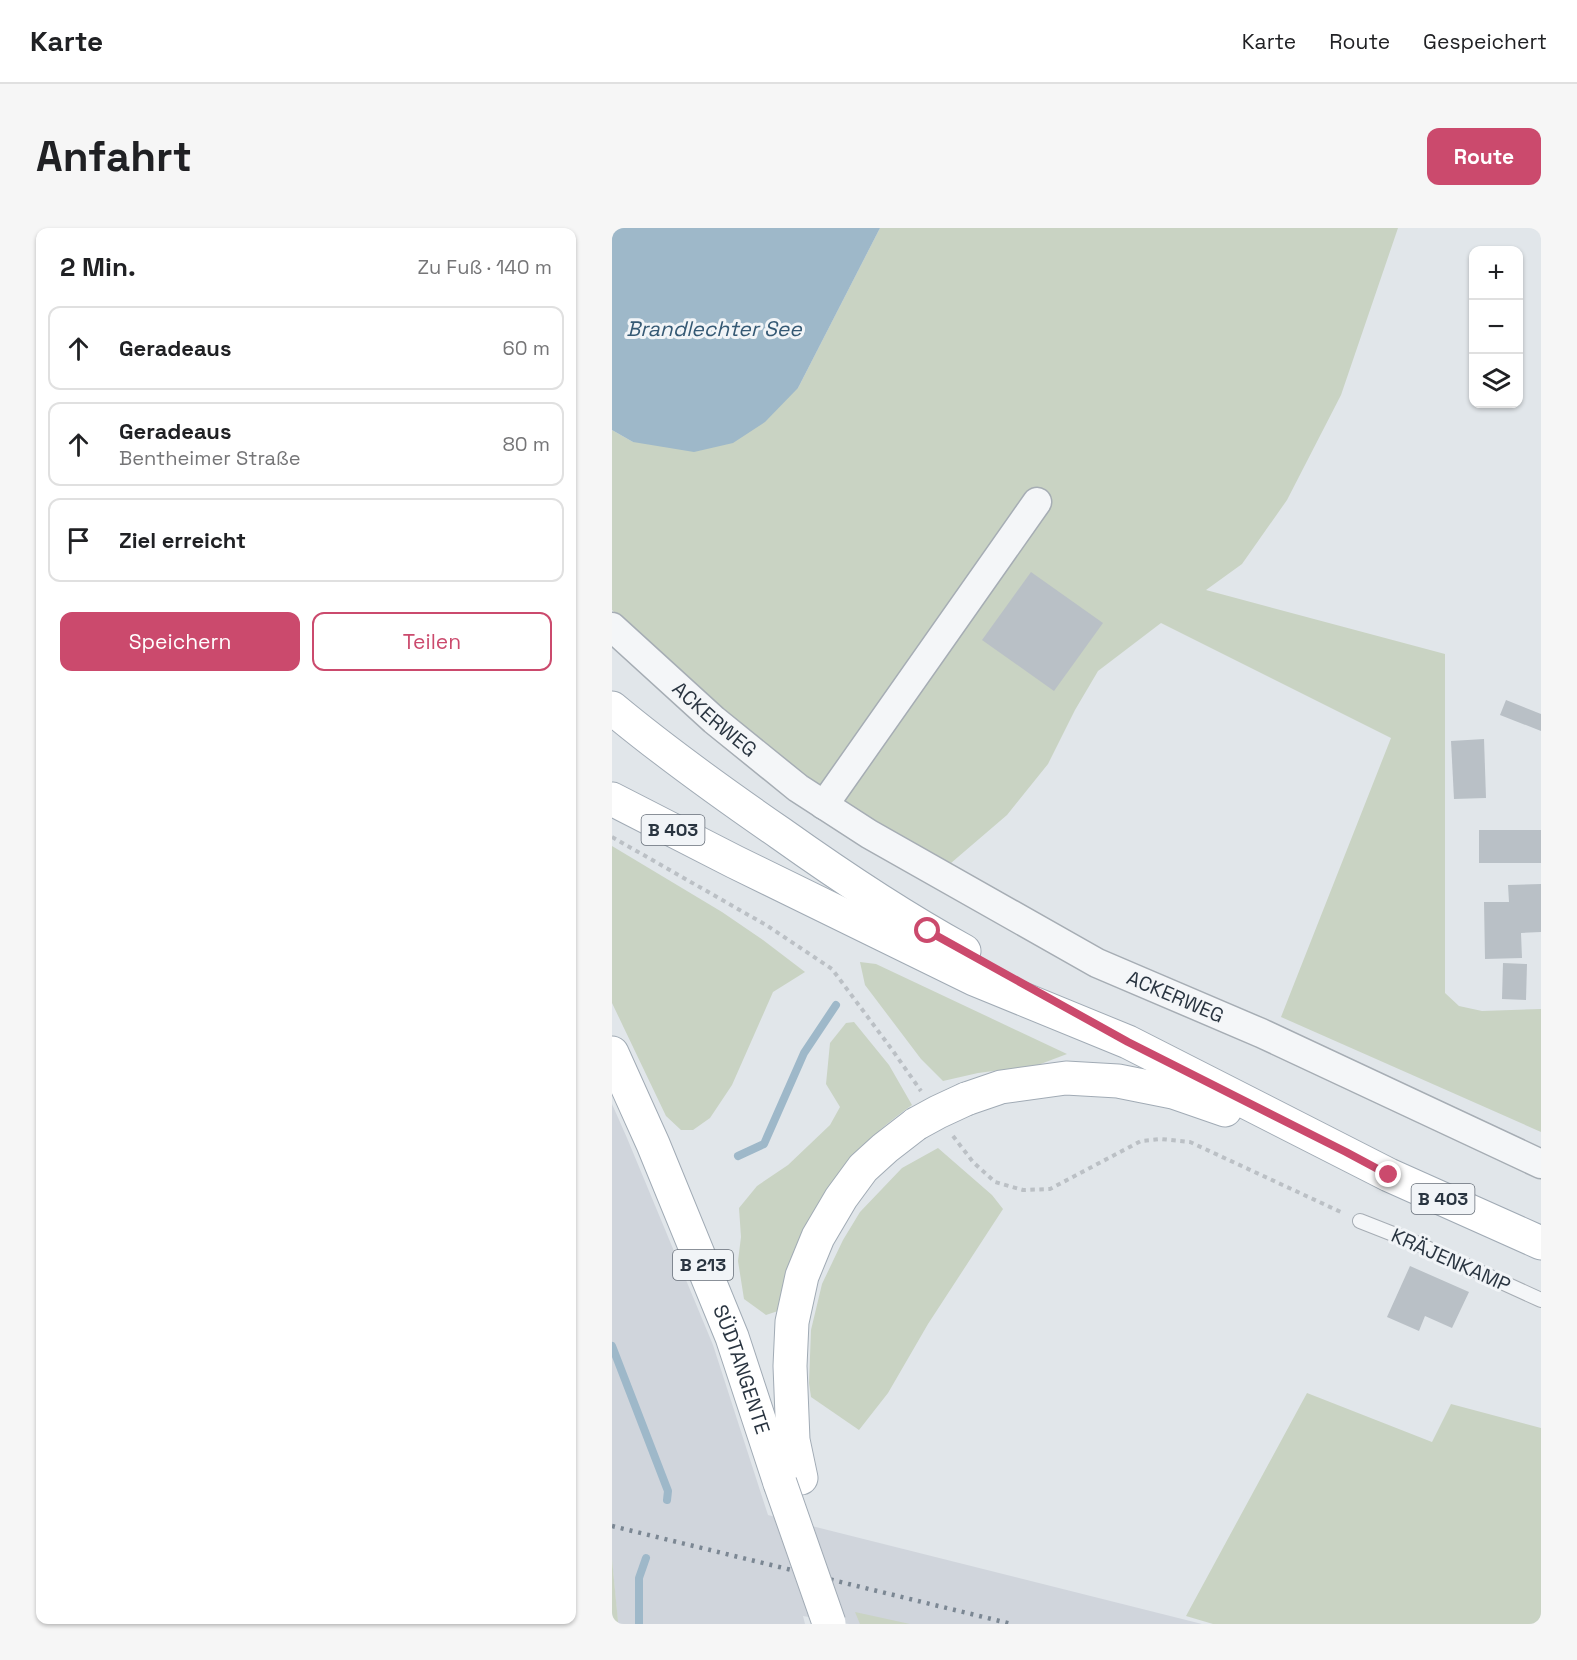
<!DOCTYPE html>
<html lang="de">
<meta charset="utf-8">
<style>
:root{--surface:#fff;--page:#f6f6f6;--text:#202124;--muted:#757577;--line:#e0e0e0;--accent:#cb4a6d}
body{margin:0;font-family:"Space Grotesk",sans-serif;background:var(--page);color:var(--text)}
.controls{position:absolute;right:18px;top:18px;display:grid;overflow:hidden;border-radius:12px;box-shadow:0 2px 4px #0004}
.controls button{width:54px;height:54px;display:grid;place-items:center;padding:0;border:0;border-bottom:2px solid var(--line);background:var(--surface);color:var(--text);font:30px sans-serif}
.stop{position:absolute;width:18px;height:18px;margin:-14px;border:4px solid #cb4a6d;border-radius:50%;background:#fff}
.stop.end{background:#cb4a6d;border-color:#fff;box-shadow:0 2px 6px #0008}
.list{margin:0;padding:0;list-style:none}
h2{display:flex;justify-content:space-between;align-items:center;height:78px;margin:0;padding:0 24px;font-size:26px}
h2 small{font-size:20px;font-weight:400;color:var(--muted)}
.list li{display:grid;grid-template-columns:39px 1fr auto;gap:18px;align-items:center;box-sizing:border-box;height:84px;margin:0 12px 12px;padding:0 12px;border:2px solid var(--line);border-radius:12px}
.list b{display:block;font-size:22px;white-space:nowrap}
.list p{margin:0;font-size:20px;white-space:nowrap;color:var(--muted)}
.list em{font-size:20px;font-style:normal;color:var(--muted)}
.actions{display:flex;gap:12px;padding:18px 24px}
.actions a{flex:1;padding:14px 0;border:2px solid var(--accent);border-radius:12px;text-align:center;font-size:21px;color:var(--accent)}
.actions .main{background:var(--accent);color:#fff}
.icon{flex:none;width:33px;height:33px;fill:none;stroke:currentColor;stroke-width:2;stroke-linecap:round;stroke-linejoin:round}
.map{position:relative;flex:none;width:929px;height:1396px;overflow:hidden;border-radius:12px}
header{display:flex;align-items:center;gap:36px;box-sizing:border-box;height:84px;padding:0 30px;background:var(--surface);border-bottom:2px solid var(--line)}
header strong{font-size:28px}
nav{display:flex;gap:33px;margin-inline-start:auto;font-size:21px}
.intro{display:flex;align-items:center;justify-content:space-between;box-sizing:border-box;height:144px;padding:0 36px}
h1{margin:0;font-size:42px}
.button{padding:15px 27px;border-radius:12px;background:var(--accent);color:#fff;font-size:21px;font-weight:700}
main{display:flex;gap:36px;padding:0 36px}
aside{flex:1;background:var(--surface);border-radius:12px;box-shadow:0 2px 4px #0004}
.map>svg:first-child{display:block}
.built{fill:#d0d5dc}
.green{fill:#c9d3c3}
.water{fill:#9eb8c9}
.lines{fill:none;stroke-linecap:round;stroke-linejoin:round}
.stream{stroke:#9eb8c9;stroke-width:8}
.building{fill:#b9c0c6}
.lane-casing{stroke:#a6adb4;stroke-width:16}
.street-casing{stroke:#a6adb4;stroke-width:31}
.primary-casing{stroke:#a1abb5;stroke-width:35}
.path{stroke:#bbc0c5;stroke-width:4;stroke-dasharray:4.5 4.5;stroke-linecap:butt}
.lane{stroke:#f4f6f8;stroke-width:14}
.street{stroke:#f4f6f8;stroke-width:28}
.primary{stroke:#fff;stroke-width:33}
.rail{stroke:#7b8793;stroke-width:4.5;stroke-dasharray:3 6;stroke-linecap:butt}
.primary-bridge-casing{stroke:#a1abb5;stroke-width:35;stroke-linecap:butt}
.primary-bridge{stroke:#fff;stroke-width:33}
.route{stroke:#cb4a6d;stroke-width:8}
.labels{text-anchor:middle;stroke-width:6;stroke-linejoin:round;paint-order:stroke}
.shield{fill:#f1f4f7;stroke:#666e78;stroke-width:1.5}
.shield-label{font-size:18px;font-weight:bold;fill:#2a3541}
.street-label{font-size:20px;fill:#2a3541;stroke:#f1f4f7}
.water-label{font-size:21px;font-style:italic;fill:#355974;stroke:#f1f4f7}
</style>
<header>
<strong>Karte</strong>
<nav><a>Karte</a><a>Route</a><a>Gespeichert</a></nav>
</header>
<div class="intro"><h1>Anfahrt</h1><a class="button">Route</a></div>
<main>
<aside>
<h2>2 Min.<small>Zu Fuß · 140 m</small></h2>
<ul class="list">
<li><svg class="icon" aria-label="ahead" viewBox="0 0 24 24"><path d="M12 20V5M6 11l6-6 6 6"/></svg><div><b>Geradeaus</b></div><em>60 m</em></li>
<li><svg class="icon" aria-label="ahead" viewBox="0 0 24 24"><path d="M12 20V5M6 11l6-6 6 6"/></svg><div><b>Geradeaus</b><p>Bentheimer Straße</p></div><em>80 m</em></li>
<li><svg class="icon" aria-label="arrive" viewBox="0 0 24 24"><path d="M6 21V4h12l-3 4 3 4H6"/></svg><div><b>Ziel erreicht</b></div></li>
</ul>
<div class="actions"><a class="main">Speichern</a><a>Teilen</a></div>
</aside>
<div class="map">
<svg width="929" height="1396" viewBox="0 0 929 1396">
<rect width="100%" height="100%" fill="#e1e6ea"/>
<path class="built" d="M 0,876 L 15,910 L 101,1117 L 156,1287 L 590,1396 L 237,1396 L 191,1388 L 193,1396 L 6,1396 L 0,1331 Z"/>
<g class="green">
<path d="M 268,0 L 786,0 L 729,167 L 675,272 L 630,336 L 594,362 L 833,426 L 833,765 L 847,778 L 870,783 L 929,781 L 929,904 L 669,789 L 779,510 L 549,395 L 486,443 L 463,482 L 436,536 L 395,587 L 339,635 L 281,606 L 192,547 L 115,484 L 30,411 L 0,382 L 0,202 L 21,214 L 186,160 Z"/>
<path d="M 0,618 L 110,684 L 151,712 L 193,744 L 161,764 L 120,857 L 98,890 L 81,902 L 69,902 L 54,888 L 0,775 Z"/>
<path d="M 248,734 L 264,736 L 455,826 L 426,837 L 366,845 L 331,853 L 309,831 L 253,757 Z"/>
<path d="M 242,794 L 277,837 L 300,877 C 289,885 278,893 268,902 C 260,910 253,918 246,926 C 202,974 178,1019 166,1083 L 154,1087 L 132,1071 L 126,1033 L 129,1009 L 127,980 L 145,958 L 176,937 L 218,897 L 228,879 L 214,856 L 218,815 L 234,795 Z"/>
<path d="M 326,920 L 380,967 L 391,981 L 316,1096 L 276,1165 L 247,1202 L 199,1169 L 197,1155 L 199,1102 L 210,1056 L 231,1012 L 248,984 L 290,940 Z"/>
<path d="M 695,1165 L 820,1214 L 839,1176 L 929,1200 L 929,1396 L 601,1396 L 574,1388 Z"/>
<path d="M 0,1331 L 6,1393 L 6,1396 L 0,1396 Z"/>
<path d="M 243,1384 L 298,1396 L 248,1396 Z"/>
</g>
<path class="water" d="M 0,0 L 268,0 L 186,160 L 153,194 L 121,215 L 82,224 L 21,214 L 0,202 Z"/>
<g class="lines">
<g class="stream">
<path d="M 126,928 L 152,916 L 192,825 L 224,777"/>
<path d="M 0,1118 L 56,1263 L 55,1272"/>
<path d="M 27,1396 L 27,1350 L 34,1330"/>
</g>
</g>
<g class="building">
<path d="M 419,344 L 491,395 L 442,463 L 370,412 Z"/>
<path d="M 894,472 L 929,486 L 929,503 L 888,487 Z"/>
<path d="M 872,511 L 874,570 L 842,571 L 839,513 Z"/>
<rect x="867" y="602" width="62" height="33"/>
<path d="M 929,656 L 929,704 L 909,705 L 910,730 L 873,731 L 872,674 L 897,674 L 896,657 Z"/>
<path d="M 891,735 L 915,736 L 914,772 L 890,771 Z"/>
<path d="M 798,1038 L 857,1064 L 840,1100 L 813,1088 L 807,1103 L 775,1089 Z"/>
</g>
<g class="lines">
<g class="lane-casing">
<path id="lane" d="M 748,993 L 804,1015 L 929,1072"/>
</g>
<g class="street-casing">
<g id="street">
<path id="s1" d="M 0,399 L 102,492 L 186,560 L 257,606 L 485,735 L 649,805 L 929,936"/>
<path d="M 212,577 L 425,274"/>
</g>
</g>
<g class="primary-casing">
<g id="primary">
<path d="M 0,480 C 54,525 110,565 168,605 C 227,647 288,688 352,723"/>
<path d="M 0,571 L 123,634 L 362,751 L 516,814 L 777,947 L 929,1015"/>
<path id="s2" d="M 0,825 L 41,916 L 120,1109 L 168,1255"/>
<path d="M 354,871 L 389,859 L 454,850 L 506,853 L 561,864 L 613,882"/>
<path d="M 189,1250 L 181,1212 L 178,1138 L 180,1094 L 190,1048 L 206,1009 L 229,970 L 251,940 L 273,920 L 304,896"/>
</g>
</g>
<g class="path">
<path d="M 0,609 L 154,697 L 220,741 L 281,823 L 309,863"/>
<path d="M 341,908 L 361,934 L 383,954 L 411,962 L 438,961 L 529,913 L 549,911 L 578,914 L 731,985"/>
</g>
<use href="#lane" class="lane"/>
<use href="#street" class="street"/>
<use href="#primary" class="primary"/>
<path class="rail" d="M 0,1298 L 400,1396"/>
<g class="primary-bridge-casing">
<g id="primary-bridge">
<path d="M 304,896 L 326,884 L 354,871"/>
<path d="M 168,1255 L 217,1395"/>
</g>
</g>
<use href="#primary-bridge" class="primary-bridge"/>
</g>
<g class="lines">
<path class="route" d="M 316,703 L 516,814 L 734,924 L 777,947"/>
</g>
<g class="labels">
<g class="shield">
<rect x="29.5" y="587" width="63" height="30" rx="4.5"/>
<rect x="799.5" y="956" width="63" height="30" rx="4.5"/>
<rect x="61" y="1022" width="60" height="30" rx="4.5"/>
</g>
<g class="shield-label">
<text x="61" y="608">B 403</text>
<text x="831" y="977">B 403</text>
<text x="91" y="1043">B 213</text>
</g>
<g class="street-label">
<text dy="7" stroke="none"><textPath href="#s1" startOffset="138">ACKERWEG</textPath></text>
<text dy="7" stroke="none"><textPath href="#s1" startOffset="678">ACKERWEG</textPath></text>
<text transform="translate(839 1032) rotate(24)" y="7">KRÄJENKAMP</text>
<text dy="7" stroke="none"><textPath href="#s2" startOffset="342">SÜDTANGENTE</textPath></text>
</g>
<g class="water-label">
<text x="102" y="108">Brandlechter See</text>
</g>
</g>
</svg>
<div class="controls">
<button>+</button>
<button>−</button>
<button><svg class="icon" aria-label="layers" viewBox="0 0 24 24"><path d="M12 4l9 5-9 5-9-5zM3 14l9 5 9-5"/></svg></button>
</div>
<div class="stop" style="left:316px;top:703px"></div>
<div class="stop end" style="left:777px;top:947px"></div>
</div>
</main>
